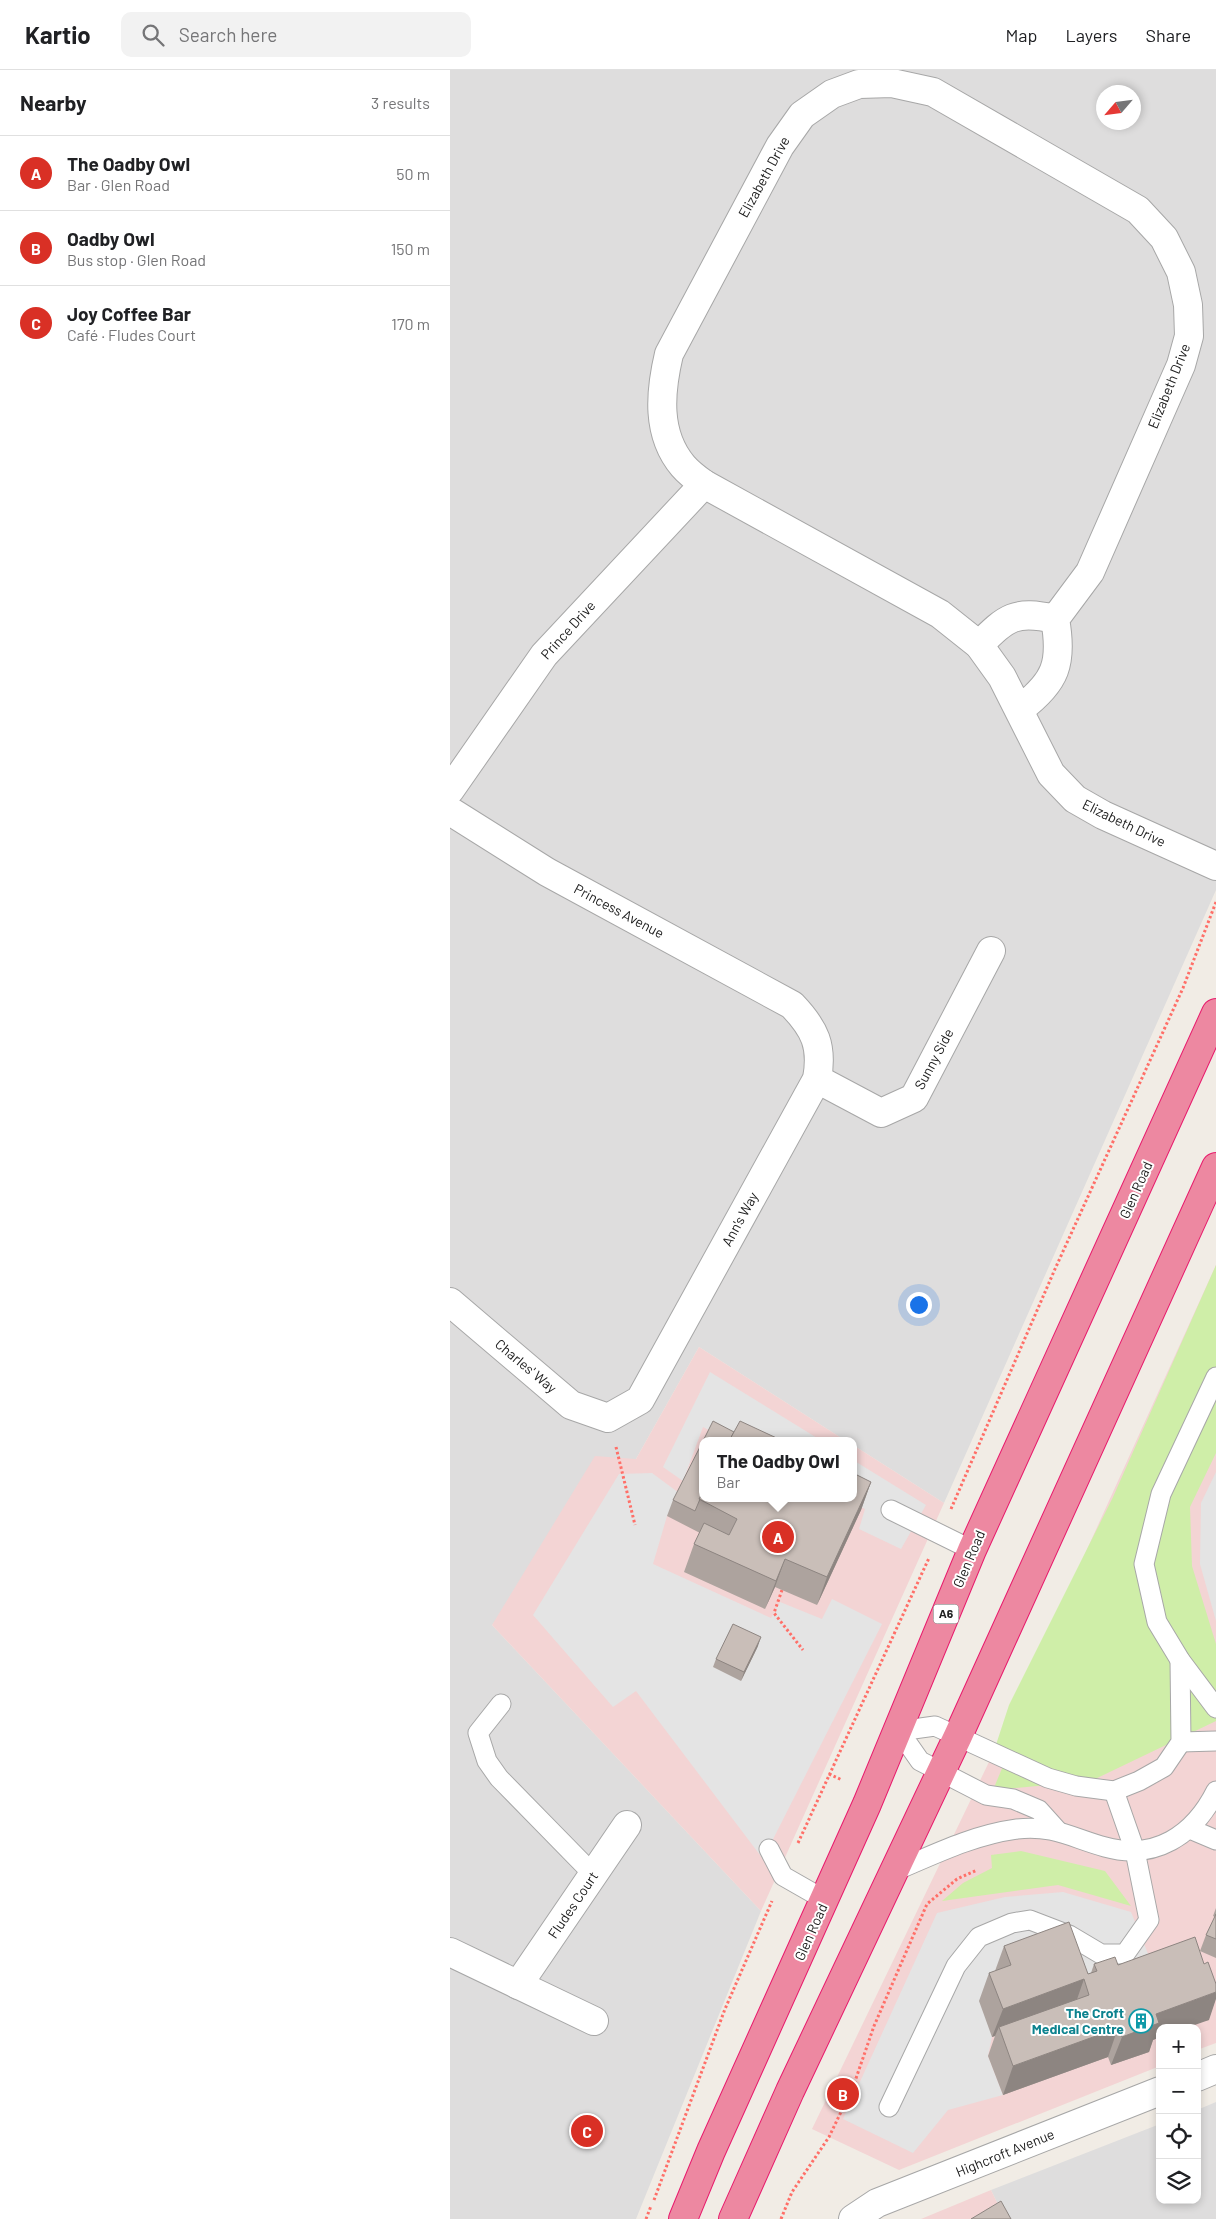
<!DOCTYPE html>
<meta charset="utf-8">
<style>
:root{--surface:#fff;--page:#f2f2f2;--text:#202124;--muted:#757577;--line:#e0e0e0;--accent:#d93025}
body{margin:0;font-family:Barlow,sans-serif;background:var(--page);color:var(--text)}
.controls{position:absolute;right:15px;bottom:15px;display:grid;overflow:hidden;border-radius:10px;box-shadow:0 2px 8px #0003}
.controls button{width:45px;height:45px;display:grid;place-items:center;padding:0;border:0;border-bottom:1px solid var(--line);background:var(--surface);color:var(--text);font:25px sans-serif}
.compass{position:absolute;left:646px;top:15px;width:45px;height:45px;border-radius:50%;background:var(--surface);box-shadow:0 2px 8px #0003;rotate:242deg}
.you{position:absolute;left:468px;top:1234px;width:18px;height:18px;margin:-12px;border:4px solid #fff;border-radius:50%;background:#1a73e8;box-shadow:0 0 0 8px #1a73e833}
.badge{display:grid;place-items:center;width:32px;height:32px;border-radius:50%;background:var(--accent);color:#fff;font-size:16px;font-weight:700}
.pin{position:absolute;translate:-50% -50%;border:2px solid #fff;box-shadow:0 1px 5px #0006}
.popup{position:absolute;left:249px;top:1367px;width:158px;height:65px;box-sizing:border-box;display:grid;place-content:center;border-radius:10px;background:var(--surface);filter:drop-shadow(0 1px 4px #0005);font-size:16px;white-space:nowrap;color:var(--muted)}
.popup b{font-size:19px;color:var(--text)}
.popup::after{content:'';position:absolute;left:50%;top:100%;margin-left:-10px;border:10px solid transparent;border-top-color:var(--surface)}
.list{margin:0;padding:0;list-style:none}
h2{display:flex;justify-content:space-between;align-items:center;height:65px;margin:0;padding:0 20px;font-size:21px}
h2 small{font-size:16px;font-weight:400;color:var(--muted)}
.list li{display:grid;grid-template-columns:32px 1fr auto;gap:15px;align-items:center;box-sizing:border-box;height:75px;padding:0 20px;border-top:1px solid var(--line)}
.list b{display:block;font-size:19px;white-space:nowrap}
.list p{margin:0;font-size:16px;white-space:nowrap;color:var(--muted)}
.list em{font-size:16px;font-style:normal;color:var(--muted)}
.icon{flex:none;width:28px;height:28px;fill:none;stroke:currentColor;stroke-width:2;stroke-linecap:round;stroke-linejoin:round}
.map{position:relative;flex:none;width:766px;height:2149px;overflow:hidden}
header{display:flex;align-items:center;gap:30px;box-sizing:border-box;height:70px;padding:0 25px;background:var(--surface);border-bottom:1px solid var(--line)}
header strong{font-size:24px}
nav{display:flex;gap:28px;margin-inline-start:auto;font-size:18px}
.search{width:350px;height:45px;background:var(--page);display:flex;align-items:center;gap:12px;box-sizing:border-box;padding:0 18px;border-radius:10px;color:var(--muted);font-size:19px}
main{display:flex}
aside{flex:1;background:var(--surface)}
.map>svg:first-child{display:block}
.residential{fill:#dedddd;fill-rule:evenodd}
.commercial{fill:#f3d4d4}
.grass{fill:#cfeea8}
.parking{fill:#e4e4e4}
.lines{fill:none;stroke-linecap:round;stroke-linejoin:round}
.lane-casing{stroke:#a7a7a7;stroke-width:21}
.street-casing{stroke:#a7a7a7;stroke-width:30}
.highway-casing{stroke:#e81a6c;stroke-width:30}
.path{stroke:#ff6f68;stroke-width:3;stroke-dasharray:2.5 2.5;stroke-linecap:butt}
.lane{stroke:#fff;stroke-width:19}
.street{stroke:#fff;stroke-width:28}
.highway{stroke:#ed88a1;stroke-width:28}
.wall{fill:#ada39e}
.shaded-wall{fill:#8d8581}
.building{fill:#c9beb8;stroke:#8d8581}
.labels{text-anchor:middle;stroke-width:4;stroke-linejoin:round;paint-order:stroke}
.shield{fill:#fff;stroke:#636363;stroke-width:1}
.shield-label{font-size:12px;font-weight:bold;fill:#202020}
.street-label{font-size:14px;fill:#202020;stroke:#fff}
.culture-label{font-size:14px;font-weight:bold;fill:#0d838f;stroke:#fff;text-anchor:end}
</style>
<header>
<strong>Kartio</strong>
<div class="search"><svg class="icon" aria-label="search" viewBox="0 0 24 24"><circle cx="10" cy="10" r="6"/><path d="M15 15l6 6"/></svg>Search here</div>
<nav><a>Map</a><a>Layers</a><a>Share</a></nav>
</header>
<main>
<aside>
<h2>Nearby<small>3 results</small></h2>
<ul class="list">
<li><span class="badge">A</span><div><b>The Oadby Owl</b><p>Bar · Glen Road</p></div><em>50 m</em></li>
<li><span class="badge">B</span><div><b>Oadby Owl</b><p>Bus stop · Glen Road</p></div><em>150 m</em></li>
<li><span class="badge">C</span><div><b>Joy Coffee Bar</b><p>Café · Fludes Court</p></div><em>170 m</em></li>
</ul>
</aside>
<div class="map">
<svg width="766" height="2149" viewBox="0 0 766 2149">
<rect width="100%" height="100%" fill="#f1ece5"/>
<g class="residential">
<path d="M 0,0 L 766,0 L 766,820 L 494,1433 L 403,1375 L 403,1371 L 396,1371 L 249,1277 L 186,1389 L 42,1555 L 311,1841 L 186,2149 L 0,2149 ZM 654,22 L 684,22 L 684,52 L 654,52 Z"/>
<path d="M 766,2032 L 766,2149 L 555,2149 L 541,2120 L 710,2054 L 710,2130 L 747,2130 L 747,2040 Z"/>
</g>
<g class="commercial">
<path d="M 766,1195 L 766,1973 L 747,1980 L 747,1958 L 710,1958 L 710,1996 L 449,2100 L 362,2059 L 565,1638 Z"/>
<path d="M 249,1277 L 396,1371 L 253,1371 L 253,1428 L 403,1428 L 403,1375 L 494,1433 L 311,1841 L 42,1555 L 145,1386 L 186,1389 Z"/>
<path d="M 541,2120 L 555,2149 L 471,2149 Z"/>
</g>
<g class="grass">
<path d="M 766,1195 L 766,1383 L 740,1437 L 742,1496 L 766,1574 L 766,1651 L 641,1711 L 543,1720 L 553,1696 L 541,1690 L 559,1635 L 663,1427 Z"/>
<path d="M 571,1781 L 655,1801 L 681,1836 L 608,1815 L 492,1831 L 513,1813 L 542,1798 L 541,1785 Z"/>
</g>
<g class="parking">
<path d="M 260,1302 L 372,1371 L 280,1371 L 253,1357 L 233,1411 L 213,1397 Z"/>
<path d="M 403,1390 L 476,1435 L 451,1479 L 409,1459 L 415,1439 L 394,1428 L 403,1428 Z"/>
<path d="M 766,1402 L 766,1551 L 750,1494 L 751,1433 Z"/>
<path d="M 202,1403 L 229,1423 L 217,1446 L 203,1494 L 321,1548 L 330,1532 L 372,1549 L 382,1529 L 432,1554 L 313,1789 L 186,1621 L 163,1637 L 83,1545 L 169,1404 Z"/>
<path d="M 613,1822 L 681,1842 L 707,1906 L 542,1967 L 538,1986 L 553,2025 L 498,2040 L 463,2083 L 393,2049 L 487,1843 L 555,1827 Z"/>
</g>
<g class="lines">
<g class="lane-casing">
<g id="lane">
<path d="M 766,1307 L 711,1424 L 694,1494 L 707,1552 L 730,1590 L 766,1638"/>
<path d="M 441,1440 L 522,1480"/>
<path d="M 51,1634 L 28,1663 L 37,1691 L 49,1708 L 143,1804"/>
<path d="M 731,1672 L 766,1671"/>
<path d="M 740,1759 L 766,1770"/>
<path d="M 607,1760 L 589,1740 L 563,1729 L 536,1725 L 470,1691 L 449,1661 L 485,1656 L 598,1708 L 626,1716 L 664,1721 L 689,1711 L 714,1697 L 731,1672 L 730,1590"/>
<path d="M 319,1779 L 333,1806 L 375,1830"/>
<path d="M 445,1801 C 485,1784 523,1765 567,1759 C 604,1755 622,1768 655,1777 C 705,1791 744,1765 766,1721"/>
<path d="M 439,2037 L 506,1896 L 529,1867 L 562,1853 L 580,1850 L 619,1865 L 651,1884 L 675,1884 L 699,1850 L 685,1781 L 664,1721"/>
</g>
</g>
<g class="street-casing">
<g id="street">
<path d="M 529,575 C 557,547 565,540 605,549"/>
<path d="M 570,639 C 606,612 613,593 605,549 L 640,502 L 731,295 L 739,266 L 738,235 L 731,202 L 714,168 L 688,140 L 483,22 L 442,13 L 409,14 L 382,24 L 352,45 L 330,76 L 219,284 C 210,322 206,364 233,396 C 239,403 247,409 254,414 L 490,544 L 529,575 L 552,607 L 601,704 L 625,729 L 653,745 L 766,796"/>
<path d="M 0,720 L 94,585 L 254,414"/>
<path d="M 0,741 L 97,802 L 342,935 C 365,959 373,976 367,1009 L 190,1330 L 158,1348 L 121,1335 L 0,1232"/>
<path d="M 367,1009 L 431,1043 L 464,1028 L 541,881"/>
<path d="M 0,1882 L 144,1951"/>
<path d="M 68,1915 L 177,1755"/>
<path d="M 747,2007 L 766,1999"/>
<path d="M 403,2149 L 427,2133 L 710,2021"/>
</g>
</g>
<g class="highway-casing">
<g id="highway">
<path d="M 233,2149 L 261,2081 L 417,1734 L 522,1480 L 766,943"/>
<path d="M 283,2149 L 340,2021 L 508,1666 L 766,1097"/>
</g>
</g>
<g class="path">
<path d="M 166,1377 L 185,1455"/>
<path d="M 501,1439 L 605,1199 L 733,918 L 766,832"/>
<path d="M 332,1520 L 324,1543 L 353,1580"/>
<path d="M 379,1704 L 392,1710"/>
<path d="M 348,1773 L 479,1488"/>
<path d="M 204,2130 L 275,1939 L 322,1831"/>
<path d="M 196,2149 L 201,2136"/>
<path d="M 331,2149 L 342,2122 L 379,2067 L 403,2017 L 424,1956 L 477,1834 L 507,1809 L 527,1800"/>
</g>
<use href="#lane" class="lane"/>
<use href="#street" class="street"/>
<use href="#highway" class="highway"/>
</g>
<g class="wall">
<path d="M 421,1412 L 411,1440 L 367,1535 L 325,1517 L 315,1539 L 234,1502 L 244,1474 L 250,1463 L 217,1446 L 223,1430 Z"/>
<path d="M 308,1576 L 291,1611 L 263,1597 L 266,1589 Z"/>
<path d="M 766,1838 L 766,1888 L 750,1881 L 756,1865 L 765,1847 L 763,1846 Z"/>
<path d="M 554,1876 L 638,1904 L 641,1903 L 644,1894 L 668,1895 L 759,1950 L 710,1958 L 710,1967 L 703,1970 L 699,1982 L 661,1995 L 658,1987 L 553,2025 L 538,1986 L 545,1966 L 542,1967 L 529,1931 L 539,1903 L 545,1901 Z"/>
</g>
<g class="shaded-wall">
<path d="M 421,1412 L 411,1440 L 367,1535 L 377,1507 Z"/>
<path d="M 335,1489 L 325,1517 L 315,1539 L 326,1511 Z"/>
<path d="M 311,1567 L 308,1576 L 291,1611 L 294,1602 Z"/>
<path d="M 634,1909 L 624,1938 L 549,1957 L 545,1966 L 542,1967 L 553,1939 Z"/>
<path d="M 766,1922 L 766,1929 L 759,1950 L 736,1958 L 710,1958 L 710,1967 L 703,1970 L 699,1982 L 661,1995 L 672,1967 L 706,1944 Z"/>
<path d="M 668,1958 L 658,1987 L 553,2025 L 563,1996 Z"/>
</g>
<g class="building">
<path d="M 263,1351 L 284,1362 L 279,1371 L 253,1371 Z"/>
<path d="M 290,1351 L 333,1371 L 279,1371 Z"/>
<path d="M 253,1371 L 253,1422 L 245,1441 L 223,1430 Z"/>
<path d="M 403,1403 L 421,1412 L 377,1507 L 335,1489 L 326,1511 L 244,1474 L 254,1453 L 279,1465 L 287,1449 L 249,1429 L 253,1422 L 253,1428 L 403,1428 Z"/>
<path d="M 283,1554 L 311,1567 L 294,1602 L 266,1589 Z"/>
<path d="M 766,1844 L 766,1869 L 756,1865 Z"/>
<path d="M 619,1852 L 638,1904 L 647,1901 L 644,1894 L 665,1887 L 668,1895 L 745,1867 L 754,1894 L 758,1892 L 766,1914 L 766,1922 L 706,1944 L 709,1953 L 672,1967 L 668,1958 L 563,1996 L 549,1957 L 639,1925 L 634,1909 L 553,1939 L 539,1903 L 561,1895 L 554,1876 Z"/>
<path d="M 551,2131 L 561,2149 L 521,2149 Z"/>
</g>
<defs>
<g id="building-ring" transform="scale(1.25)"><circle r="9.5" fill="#fff" stroke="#0f9aa8" stroke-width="1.5"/><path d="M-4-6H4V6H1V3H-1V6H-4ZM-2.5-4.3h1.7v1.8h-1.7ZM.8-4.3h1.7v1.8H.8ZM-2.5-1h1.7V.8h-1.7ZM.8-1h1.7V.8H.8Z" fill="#0f9aa8"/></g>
</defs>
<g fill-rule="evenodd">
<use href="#building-ring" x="691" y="1951"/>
</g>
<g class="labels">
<rect class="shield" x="483.5" y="1534.5" width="25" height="19" rx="4"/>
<g class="shield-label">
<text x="496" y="1548">A6</text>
</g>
<g class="street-label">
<text transform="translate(314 107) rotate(-61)" y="5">Elizabeth Drive</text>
<text transform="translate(719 316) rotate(-68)" y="5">Elizabeth Drive</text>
<text transform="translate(118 560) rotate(-48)" y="5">Prince Drive</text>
<text transform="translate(674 753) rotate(26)" y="5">Elizabeth Drive</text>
<text transform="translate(169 841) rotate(28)" y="5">Princess Avenue</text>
<text transform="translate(484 989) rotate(-62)" y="5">Sunny Side</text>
<text transform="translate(686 1120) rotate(-66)" y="5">Glen Road</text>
<text transform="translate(290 1149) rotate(-61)" y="5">Ann's Way</text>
<text transform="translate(76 1296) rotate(40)" y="5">Charles' Way</text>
<text transform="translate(519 1489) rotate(-67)" y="5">Glen Road</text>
<text transform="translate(123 1835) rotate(-56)" y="5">Fludes Court</text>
<text transform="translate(361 1862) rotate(-66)" y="5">Glen Road</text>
<text transform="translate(555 2083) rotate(-22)" y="5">Highcroft Avenue</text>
</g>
<g class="culture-label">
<text x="674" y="1948">The Croft<tspan x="674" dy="16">Medical Centre</tspan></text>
</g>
</g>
</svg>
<div class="controls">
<button>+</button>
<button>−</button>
<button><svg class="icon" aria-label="locate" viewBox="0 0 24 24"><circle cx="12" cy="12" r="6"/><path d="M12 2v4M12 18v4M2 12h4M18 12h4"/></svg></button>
<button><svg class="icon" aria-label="layers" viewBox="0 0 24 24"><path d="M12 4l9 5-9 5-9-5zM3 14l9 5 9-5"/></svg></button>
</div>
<svg class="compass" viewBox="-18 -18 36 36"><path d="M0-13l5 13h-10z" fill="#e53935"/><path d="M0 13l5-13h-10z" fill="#757577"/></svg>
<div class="you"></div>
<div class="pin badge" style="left:328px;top:1467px">A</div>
<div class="popup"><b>The Oadby Owl</b>Bar</div>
<div class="pin badge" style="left:393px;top:2024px">B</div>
<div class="pin badge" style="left:137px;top:2061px">C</div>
</div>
</main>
